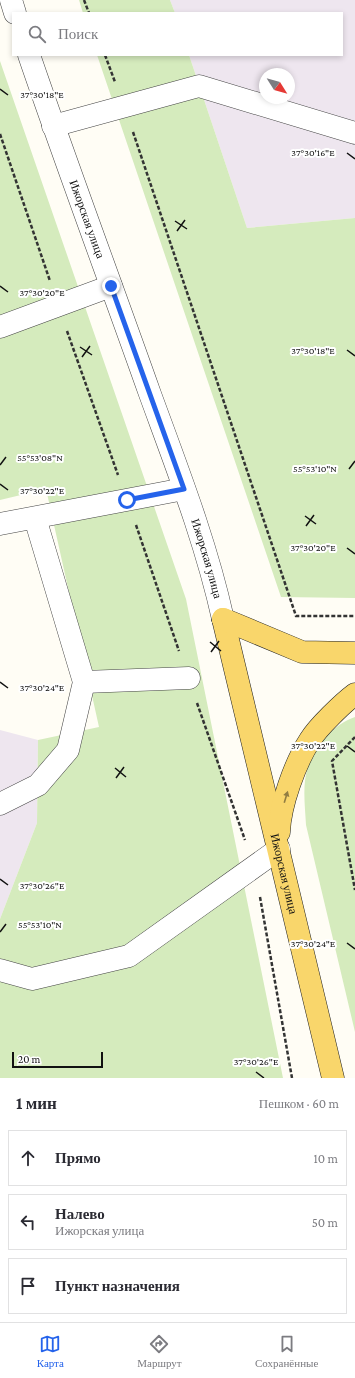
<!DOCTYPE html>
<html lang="ru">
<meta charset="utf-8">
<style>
:root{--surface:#fff;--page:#f7f7f7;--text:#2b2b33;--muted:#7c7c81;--line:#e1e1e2;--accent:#2563eb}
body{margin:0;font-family:"Crimson Pro",serif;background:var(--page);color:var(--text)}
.compass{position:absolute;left:259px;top:68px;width:36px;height:36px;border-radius:50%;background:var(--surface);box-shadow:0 2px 6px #0003;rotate:127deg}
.scale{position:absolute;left:12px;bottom:10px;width:91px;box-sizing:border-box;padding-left:4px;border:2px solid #111;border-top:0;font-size:11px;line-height:14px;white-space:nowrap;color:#111;-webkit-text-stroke:3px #fff;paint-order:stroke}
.stop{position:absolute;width:12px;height:12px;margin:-9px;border:3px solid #2563eb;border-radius:50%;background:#fff}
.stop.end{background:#2563eb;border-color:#fff;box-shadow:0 1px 4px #0008}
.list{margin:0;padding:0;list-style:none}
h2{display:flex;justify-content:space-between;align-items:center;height:52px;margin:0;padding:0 16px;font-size:17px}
h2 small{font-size:13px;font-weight:400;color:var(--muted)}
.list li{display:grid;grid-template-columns:26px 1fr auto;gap:12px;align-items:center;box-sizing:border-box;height:56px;margin:0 8px 8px;padding:0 8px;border:1px solid var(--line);border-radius:0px}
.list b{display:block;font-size:15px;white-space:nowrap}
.list p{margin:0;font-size:13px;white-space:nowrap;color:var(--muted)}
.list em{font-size:13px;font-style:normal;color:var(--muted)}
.icon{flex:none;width:22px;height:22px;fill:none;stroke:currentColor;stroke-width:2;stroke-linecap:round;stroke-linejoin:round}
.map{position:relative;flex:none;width:355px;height:1078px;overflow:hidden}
.search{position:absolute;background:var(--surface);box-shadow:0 2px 6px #0003;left:12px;right:12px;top:12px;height:44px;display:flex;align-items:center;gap:10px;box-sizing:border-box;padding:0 14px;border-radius:0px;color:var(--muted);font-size:15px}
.sheet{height:244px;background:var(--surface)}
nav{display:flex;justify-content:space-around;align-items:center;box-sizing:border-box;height:56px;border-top:1px solid var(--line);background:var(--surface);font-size:11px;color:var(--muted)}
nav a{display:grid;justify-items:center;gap:2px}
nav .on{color:var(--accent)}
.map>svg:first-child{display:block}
.industrial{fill:#eee6ef;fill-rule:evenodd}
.green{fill:#d5ebbd}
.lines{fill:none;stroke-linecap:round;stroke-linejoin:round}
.minor-casing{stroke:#444;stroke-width:23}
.major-casing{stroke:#222;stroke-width:23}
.path{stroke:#333;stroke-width:2.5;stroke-dasharray:4 2;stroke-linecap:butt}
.minor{stroke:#fff;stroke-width:22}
.major{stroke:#f9d66b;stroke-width:22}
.oneway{fill:#917d42}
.route{stroke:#2563eb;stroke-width:5}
.ticks{fill:none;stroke:#111;stroke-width:1.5}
.labels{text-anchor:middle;stroke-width:4;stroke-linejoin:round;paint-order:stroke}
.street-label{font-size:12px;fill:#111;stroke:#fff}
.ticks-label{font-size:10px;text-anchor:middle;fill:#111;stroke:#fff;stroke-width:4;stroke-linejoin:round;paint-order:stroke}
</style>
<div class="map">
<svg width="355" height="1078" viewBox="0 0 355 1078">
<rect width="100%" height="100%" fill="#fffdf5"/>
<g class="industrial">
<path d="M 170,0 L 355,0 L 355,218 L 247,228 L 189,55 L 342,55 L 342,13 L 175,13 ZM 265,74 L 289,74 L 289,98 L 265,98 Z"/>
<path d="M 0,730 L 38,740 L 37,823 L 0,919 Z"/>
</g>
<g class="green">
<path d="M 79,0 L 170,0 L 175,13 L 83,13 Z"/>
<path d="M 97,55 L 189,55 L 247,228 L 355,218 L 355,598 L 281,597 Z"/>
<path d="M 0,61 L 186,599 L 283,1078 L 0,1078 L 0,919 L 37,823 L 38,740 L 99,727 L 46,489 L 0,500 Z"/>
<path d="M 355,717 L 355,1032 L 306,825 C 305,806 302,784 308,767 C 316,744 333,725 355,717 Z"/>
</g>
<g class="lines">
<g class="minor-casing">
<g id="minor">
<path d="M 11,0 L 15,13"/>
<path id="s1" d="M 29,55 C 68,169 110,281 150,394 C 177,468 206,542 223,619"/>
<path d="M 53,126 L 199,86 L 355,133"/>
<path d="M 0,327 L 111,286"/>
<path d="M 0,524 L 184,489"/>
<path d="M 84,682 L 189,678"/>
<path d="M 0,804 L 38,785 L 68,750 L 84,682 L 35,518"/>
<path d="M 0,970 L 32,979 L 129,956 L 279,849"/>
</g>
</g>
<g class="major-casing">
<g id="major">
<path id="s2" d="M 223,619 L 333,1078"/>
<path d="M 223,619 L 302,652 L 355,653"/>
<path d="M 279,832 C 280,805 295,763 310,740 C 318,727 343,703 355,694"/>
</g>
</g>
<g class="path">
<path d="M 84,0 L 89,13"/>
<path d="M 105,55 L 115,82"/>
<path d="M 133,132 L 296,616 L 355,616"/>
<path d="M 0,134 L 50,281"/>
<path d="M 67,331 L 118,475"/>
<path d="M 136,525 L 179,651"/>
<path d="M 197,703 L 245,840"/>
<path d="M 355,737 L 332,761 L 355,890"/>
<path d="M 260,897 L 292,1078"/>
</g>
<use href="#minor" class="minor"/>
<use href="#major" class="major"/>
</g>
<defs><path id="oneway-solid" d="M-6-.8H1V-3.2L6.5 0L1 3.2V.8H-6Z"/></defs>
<use class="oneway" href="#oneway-solid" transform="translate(286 797) rotate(-73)"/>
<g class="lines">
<path class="route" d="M 111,286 L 184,489 L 127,500"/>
</g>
<path class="ticks" d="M 0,89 L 8,95M 347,153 L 355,159M 175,221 L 187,229M 177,231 L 185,220M 0,286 L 8,292M 80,347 L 92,355M 347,350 L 355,356M 82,357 L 90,346M 0,465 L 6,457M 349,469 L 355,461M 0,484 L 8,490M 305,516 L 316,524M 306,526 L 314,515M 347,548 L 355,554M 210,642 L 221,651M 211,652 L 219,641M 0,682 L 8,688M 347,746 L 355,752M 115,768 L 126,777M 116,778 L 124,767M 0,879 L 8,885M 0,932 L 6,924M 347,943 L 355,949M 256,1072 L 264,1078"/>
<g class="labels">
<g class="street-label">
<text dy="4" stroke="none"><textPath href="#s1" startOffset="174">Ижорская улица</textPath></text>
<text dy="4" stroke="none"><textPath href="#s1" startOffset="534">Ижорская улица</textPath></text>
<text dy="4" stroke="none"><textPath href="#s2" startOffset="262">Ижорская улица</textPath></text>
</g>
</g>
<g class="ticks-label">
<text x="42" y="98">37°30'18"E</text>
<text x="313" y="156">37°30'16"E</text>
<text x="42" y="296">37°30'20"E</text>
<text x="313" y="354">37°30'18"E</text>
<text x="40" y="461">55°53'08"N</text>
<text x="315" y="472">55°53'10"N</text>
<text x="42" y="494">37°30'22"E</text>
<text x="313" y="551">37°30'20"E</text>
<text x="42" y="691">37°30'24"E</text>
<text x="313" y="749">37°30'22"E</text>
<text x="42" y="889">37°30'26"E</text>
<text x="40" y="928">55°53'10"N</text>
<text x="313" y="947">37°30'24"E</text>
<text x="256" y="1065">37°30'26"E</text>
</g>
</svg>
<svg class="compass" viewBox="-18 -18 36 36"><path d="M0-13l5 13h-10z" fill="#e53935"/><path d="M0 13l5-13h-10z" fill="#7c7c81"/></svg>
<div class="scale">20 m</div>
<div class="stop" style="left:127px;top:500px"></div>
<div class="stop end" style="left:111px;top:286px"></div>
<div class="search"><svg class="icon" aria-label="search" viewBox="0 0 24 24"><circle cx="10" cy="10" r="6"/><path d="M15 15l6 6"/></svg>Поиск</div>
</div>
<section class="sheet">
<h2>1 мин<small>Пешком · 60 m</small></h2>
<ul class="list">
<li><svg class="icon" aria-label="ahead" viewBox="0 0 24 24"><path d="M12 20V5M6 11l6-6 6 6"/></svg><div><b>Прямо</b></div><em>10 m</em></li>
<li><svg class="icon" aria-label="left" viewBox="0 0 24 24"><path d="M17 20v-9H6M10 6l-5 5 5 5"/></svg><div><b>Налево</b><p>Ижорская улица</p></div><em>50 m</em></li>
<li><svg class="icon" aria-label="arrive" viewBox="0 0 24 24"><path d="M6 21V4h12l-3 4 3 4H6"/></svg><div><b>Пункт назначения</b></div></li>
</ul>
</section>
<nav>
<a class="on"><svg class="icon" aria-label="map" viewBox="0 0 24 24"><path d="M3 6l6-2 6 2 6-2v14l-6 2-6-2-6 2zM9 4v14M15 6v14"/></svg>Карта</a>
<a><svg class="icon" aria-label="directions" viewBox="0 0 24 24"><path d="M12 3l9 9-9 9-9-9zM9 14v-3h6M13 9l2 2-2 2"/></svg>Маршрут</a>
<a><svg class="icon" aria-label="saved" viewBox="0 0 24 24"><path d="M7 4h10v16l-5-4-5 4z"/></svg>Сохранённые</a>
</nav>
